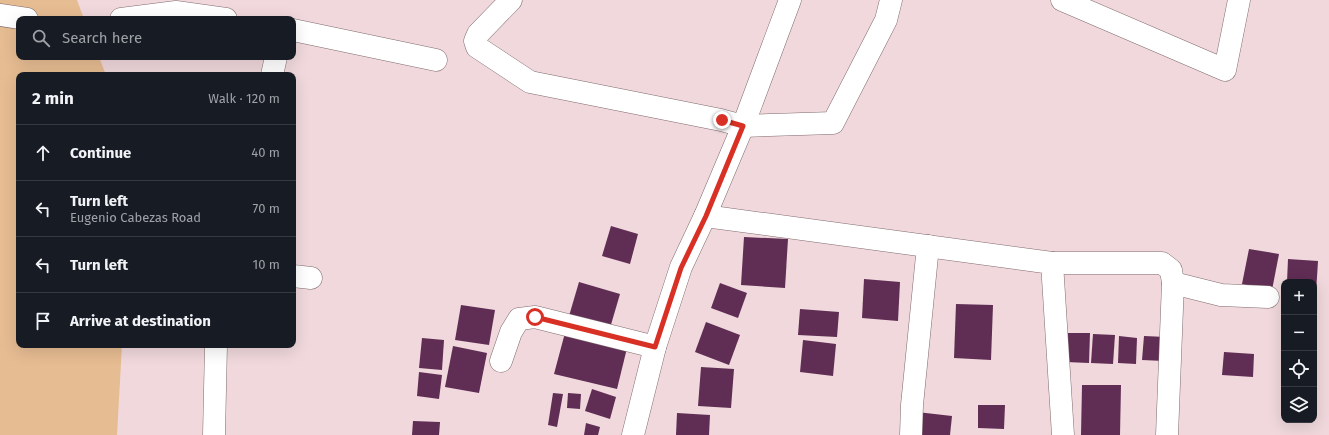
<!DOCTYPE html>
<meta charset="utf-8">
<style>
:root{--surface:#171b24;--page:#20242c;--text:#f1f3f6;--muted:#9ea1a6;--line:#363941}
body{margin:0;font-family:"Fira Sans",sans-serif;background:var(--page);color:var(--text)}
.controls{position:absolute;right:12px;bottom:12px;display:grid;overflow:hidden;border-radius:8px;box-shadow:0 4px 16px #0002}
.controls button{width:36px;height:36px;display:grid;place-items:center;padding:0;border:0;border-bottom:1px solid var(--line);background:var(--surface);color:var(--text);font:20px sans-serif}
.stop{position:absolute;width:12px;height:12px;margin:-9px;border:3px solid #d93025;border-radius:50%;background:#fff}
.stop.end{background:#d93025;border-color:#fff;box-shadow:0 1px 4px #0008}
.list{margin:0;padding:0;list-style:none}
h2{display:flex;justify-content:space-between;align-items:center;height:52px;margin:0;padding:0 16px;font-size:17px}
h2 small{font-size:13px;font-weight:400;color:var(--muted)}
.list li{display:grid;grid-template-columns:26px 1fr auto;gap:12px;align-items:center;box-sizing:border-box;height:56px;padding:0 16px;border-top:1px solid var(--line)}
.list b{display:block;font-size:15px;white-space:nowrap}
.list p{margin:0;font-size:13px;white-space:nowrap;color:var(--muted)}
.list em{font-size:13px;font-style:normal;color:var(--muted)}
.icon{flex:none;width:22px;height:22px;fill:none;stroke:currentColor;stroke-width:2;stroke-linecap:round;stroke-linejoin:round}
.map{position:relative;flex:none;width:1329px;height:435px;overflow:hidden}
.search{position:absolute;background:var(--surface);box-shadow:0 4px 16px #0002;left:16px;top:16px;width:280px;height:44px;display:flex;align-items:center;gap:10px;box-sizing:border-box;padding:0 14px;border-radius:8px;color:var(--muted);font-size:15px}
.panel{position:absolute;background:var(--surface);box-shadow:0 4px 16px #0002;left:16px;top:72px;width:280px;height:276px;border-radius:8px}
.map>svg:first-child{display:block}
.green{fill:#e6bc92}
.building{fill:#602d54}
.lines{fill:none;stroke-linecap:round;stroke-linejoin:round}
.minor-casing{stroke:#806b6e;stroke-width:23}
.minor{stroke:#fff;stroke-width:22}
.route{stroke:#d93025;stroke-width:5}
</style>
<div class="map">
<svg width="1329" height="435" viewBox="0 0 1329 435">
<rect width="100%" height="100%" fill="#f0d8dc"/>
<path class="green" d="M 0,0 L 77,0 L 84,19 L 19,19 L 19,57 L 99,57 L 106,75 L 19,75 L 19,345 L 122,345 L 117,435 L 0,435 Z"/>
<g class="building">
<path d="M 611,226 L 638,234 L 630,264 L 602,256 Z"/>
<path d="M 744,237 L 788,239 L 785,288 L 741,285 Z"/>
<path d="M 1249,249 L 1279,254 L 1272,290 L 1242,284 Z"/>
<path d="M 1288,259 L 1318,261 L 1316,293 L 1314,292 L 1314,282 L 1287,282 Z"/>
<path d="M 864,279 L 900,282 L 898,321 L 862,318 Z"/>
<path d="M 579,282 L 620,294 L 610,328 L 569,316 Z"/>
<path d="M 720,283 L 747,293 L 738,318 L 711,308 Z"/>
<path d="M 956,304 L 993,305 L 991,360 L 954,358 Z"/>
<path d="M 461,305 L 495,310 L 489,345 L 455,340 Z"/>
<path d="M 800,309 L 839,312 L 837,337 L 798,335 Z"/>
<path d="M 706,322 L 740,335 L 729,365 L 695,352 Z"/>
<path d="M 566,329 L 628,344 L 617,389 L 554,374 Z"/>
<path d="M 1067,333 L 1090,333 L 1089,363 L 1066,362 Z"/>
<path d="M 1093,334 L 1115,335 L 1113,364 L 1091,363 Z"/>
<path d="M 1119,336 L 1137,338 L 1136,364 L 1118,363 Z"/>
<path d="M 1144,336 L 1166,337 L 1164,361 L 1142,360 Z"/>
<path d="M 422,338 L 444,340 L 442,370 L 419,368 Z"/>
<path d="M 803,340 L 836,344 L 833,376 L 800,372 Z"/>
<path d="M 453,346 L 487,353 L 479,393 L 445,387 Z"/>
<path d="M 1224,352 L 1254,354 L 1253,377 L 1222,375 Z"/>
<path d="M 701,367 L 734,369 L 731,408 L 698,406 Z"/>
<path d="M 419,372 L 442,375 L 439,399 L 417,396 Z"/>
<path d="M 1082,385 L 1121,385 L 1120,435 L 1081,435 Z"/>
<path d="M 592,389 L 616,397 L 610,419 L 585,411 Z"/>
<path d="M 553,393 L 563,394 L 557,427 L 548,425 Z"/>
<path d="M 568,393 L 581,394 L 580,409 L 567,408 Z"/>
<path d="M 978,405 L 1005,405 L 1004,429 L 978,428 Z"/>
<path d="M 917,412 L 952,416 L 950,435 L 915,435 Z"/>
<path d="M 677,413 L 710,415 L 709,435 L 676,435 Z"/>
<path d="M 413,421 L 440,422 L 439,435 L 412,435 Z"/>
<path d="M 586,423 L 600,427 L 598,435 L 584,435 Z"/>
</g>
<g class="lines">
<g class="minor-casing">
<g id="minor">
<path d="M 511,0 L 478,34 L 475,41 L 477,47 L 530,82 L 721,120 L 743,126 L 833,123 L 886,20 L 891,0"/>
<path d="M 1062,0 L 1225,70 L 1239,0"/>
<path d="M 0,15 L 27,19"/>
<path d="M 121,19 L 176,12 L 226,19"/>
<path d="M 293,30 L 436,60"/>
<path d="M 272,75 L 276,57"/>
<path d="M 705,216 L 1052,263 L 1063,435"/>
<path d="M 1052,263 L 1162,263 L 1171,270 L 1173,283 L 1167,435"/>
<path d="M 293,276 L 311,278"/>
<path d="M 1173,283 L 1221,295 L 1268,297"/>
<path d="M 501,361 L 511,332 L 519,319 L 535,317 L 655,347"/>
<path d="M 214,435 L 216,345"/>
<path d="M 633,435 L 655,347 L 681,267 L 705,216 L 743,126 L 790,0"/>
<path d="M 911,435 L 912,405 L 928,246"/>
</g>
</g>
<use href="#minor" class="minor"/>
</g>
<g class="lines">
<path class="route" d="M 535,317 L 655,347 L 681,268 L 706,216 L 743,126 L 722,120"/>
</g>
</svg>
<div class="controls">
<button>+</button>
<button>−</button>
<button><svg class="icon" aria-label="locate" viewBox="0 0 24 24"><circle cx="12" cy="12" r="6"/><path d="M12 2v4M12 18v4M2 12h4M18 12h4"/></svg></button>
<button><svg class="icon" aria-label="layers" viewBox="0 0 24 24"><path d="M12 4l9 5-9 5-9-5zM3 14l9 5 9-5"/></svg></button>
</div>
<div class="stop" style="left:535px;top:317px"></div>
<div class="stop end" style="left:722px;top:120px"></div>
<div class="search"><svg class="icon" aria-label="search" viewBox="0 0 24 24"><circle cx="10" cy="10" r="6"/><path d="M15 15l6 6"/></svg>Search here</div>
<section class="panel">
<h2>2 min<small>Walk · 120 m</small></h2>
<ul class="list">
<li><svg class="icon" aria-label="ahead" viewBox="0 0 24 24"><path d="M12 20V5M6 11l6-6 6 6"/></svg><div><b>Continue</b></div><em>40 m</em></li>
<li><svg class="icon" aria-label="left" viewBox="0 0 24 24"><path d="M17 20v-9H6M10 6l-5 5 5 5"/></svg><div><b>Turn left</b><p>Eugenio Cabezas Road</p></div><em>70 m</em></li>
<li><svg class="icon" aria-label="left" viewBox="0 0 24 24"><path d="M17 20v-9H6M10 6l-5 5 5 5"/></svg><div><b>Turn left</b></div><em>10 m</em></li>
<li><svg class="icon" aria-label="arrive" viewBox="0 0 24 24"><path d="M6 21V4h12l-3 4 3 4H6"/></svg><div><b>Arrive at destination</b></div></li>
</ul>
</section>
</div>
